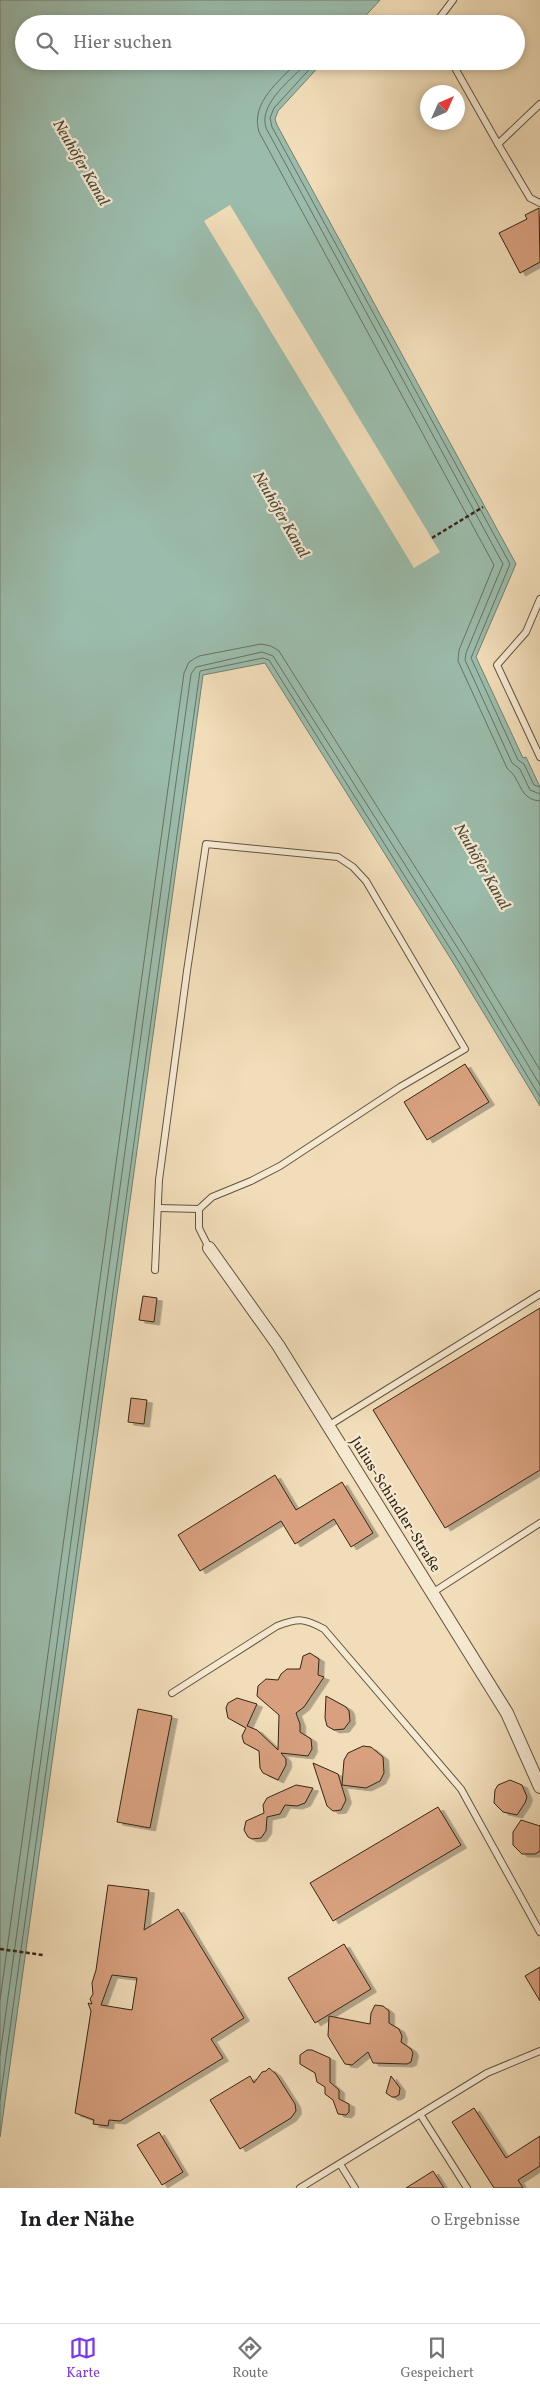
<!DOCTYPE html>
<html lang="de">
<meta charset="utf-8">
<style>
:root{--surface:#fff;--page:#f2f2f2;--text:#202124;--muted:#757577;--line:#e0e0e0;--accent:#7c3aed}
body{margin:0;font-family:Vollkorn,serif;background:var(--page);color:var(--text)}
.compass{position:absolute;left:420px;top:85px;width:45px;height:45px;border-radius:50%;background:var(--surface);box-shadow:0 2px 8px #0003;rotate:45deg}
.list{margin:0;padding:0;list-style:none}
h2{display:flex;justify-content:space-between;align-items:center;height:65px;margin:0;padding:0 20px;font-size:21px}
h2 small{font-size:16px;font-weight:400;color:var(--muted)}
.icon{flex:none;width:28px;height:28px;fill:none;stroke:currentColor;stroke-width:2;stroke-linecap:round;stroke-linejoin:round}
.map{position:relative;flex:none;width:540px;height:2188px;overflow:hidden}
.search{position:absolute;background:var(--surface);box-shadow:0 2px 8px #0003;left:15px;right:15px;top:15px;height:55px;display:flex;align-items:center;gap:12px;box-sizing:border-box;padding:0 18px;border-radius:28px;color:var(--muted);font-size:19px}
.sheet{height:135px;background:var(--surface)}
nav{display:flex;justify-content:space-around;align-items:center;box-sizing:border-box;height:70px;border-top:1px solid var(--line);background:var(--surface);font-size:14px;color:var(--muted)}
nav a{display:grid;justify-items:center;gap:2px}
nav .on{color:var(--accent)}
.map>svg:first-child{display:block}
.water{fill:#9bbcac;stroke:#728070}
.pier{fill:#f1ddb9}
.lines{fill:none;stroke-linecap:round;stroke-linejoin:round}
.shore{stroke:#687260;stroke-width:1}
.building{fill:#d8a07f;stroke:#352715;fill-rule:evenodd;filter:url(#shadow)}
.lane-casing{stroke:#64543e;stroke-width:8}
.street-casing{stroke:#64543e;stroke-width:14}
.path{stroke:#352715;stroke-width:2.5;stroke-dasharray:4 2.5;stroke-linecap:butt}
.lane{stroke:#f6e9d2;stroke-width:6}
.street{stroke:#f6e9d2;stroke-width:12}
.labels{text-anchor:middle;stroke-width:4.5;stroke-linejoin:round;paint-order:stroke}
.street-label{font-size:15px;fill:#352715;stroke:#f6e9d2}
.water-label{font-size:16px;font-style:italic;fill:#4e4c3b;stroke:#f6e9d2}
</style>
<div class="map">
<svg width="540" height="2188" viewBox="0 0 540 2188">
<defs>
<filter id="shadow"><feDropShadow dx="5.5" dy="3" stdDeviation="0" flood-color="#0004"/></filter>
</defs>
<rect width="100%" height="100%" fill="#f1ddb9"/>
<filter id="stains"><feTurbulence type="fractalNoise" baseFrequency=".004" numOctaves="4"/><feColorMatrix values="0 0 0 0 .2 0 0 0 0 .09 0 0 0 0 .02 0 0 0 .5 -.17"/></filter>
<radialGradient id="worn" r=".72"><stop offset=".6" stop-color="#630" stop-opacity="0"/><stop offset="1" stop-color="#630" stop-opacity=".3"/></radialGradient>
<path class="water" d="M 0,0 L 380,0 L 358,24 L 24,24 L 24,61 L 324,61 L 278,111 L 275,119 L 277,125 L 516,564 L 476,657 L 523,758 L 526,757 L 540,787 L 540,1106 L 454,964 L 265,663 L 203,675 L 0,2137 Z"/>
<path class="pier" d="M 230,205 L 440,552 L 414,568 L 204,221 Z"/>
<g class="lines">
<g class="shore">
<path d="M 298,61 C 280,81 250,102 259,132 L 494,565 L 459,650 L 458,661 L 507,768 C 509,771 513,773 515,777 C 522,789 524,800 540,801"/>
<path d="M 309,61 C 293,78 258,103 266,128 L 503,564 L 466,653 L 465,660 L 512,763 L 520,769 L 530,790 L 540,794"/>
<path d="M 317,61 L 274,108 L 270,118 L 272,127 L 510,564 L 471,658 L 518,760 L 524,764 L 534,785 L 540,787"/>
<path d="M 0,2000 L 184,673 L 189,662 L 199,656 L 261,644 L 271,646 L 279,651 L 470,954 L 540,1070"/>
<path d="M 0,2055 L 191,674 L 196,667 L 262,652 L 273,656 L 464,958 L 540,1085"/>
<path d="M 0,2100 L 200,671 L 263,658 L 269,660 L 458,961 L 540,1097"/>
</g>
</g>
<g class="building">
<path d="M 539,208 L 540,262 L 520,273 L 499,233 L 527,219 L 525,215 Z"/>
<path d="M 465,1064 L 489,1102 L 427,1140 L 404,1102 Z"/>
<path d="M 143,1296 L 157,1298 L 154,1322 L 139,1320 Z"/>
<path d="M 540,1308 L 540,1470 L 445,1528 L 373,1410 Z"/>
<path d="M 131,1398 L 147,1400 L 144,1424 L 128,1422 Z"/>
<path d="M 275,1475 L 296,1510 L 342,1482 L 373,1533 L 351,1547 L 334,1519 L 295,1544 L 281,1521 L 200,1571 L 178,1535 Z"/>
<path d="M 310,1653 L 319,1659 L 318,1675 L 324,1677 L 304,1707 L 296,1713 L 300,1724 L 300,1732 L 311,1739 L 312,1749 L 308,1756 L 281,1753 L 286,1759 L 286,1765 L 278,1780 L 263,1773 L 260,1768 L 259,1751 L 244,1743 L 242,1736 L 246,1728 L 228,1718 L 226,1708 L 228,1703 L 237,1698 L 257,1704 L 247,1726 L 257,1730 L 278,1750 L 279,1715 L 257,1696 L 258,1686 L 266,1679 L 278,1680 L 281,1674 L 287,1669 L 300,1669 L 303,1656 Z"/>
<path d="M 326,1696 L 346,1707 L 349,1711 L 350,1721 L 344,1729 L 334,1730 L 327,1726 L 325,1718 Z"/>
<path d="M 138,1709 L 172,1716 L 150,1828 L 117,1822 Z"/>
<path d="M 363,1746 L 371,1747 L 383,1757 L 384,1773 L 380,1781 L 366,1788 L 342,1785 L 344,1760 L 348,1753 Z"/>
<path d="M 313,1763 L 338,1774 L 346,1800 L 341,1810 L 333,1811 L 327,1806 Z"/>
<path d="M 510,1780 L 522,1785 L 527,1797 L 525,1803 L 517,1815 L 503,1812 L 494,1803 L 495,1790 L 498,1785 Z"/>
<path d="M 296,1785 L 313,1788 L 305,1803 L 297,1806 L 285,1805 L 280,1814 L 267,1817 L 266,1831 L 261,1838 L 252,1839 L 248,1837 L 244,1830 L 246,1821 L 264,1813 L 263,1805 L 267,1798 Z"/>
<path d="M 438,1807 L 461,1845 L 333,1921 L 310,1883 Z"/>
<path d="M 521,1820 L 540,1826 L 540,1851 L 535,1854 L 522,1854 L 513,1845 L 513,1832 Z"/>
<path d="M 108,1885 L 149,1890 L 144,1930 L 178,1909 L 244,2018 L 211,2039 L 223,2058 L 120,2121 L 109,2120 L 108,2126 L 93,2124 L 94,2120 L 75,2113 L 91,2011 L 88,2003 L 92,2004 L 90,1999 L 93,1994 L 92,1983 L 96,1970 ZM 112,1975 L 137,1978 L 132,2010 L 101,2005 Z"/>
<path d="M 344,1944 L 371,1989 L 315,2023 L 288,1978 Z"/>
<path d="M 540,1967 L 540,2001 L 525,1976 Z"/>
<path d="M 375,2005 L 383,2006 L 389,2011 L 389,2023 L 399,2029 L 402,2036 L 401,2042 L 411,2049 L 413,2053 L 411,2062 L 407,2064 L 373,2063 L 368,2052 L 352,2065 L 345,2064 L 328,2036 L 329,2016 L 370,2024 L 371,2013 Z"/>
<path d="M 307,2050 L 312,2050 L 330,2058 L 330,2082 L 339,2090 L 339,2099 L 349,2104 L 349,2112 L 346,2115 L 338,2114 L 333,2100 L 325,2094 L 325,2087 L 317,2082 L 315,2073 L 300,2064 L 300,2055 Z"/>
<path d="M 269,2068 L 276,2074 L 295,2104 L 296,2111 L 291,2118 L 240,2149 L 210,2100 L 250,2076 L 254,2083 L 262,2072 L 266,2071 Z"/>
<path d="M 391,2076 L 400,2088 L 399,2095 L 395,2097 L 392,2097 L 386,2093 Z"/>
<path d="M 474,2108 L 506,2158 L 540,2136 L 540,2166 L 518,2180 L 523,2188 L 494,2188 L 452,2122 Z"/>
<path d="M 159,2132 L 183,2172 L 162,2185 L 137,2145 Z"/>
<path d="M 433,2171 L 444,2188 L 406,2188 Z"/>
</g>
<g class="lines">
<g class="lane-casing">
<g id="lane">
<path d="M 435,24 L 453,0"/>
<path d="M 451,61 L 498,144"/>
<path d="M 540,104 L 498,144 L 530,198 L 540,203"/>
<path d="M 540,599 L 526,632 L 497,665 L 540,757"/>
<path d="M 159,1208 L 199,1209"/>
<path d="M 155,1270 L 159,1180 L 187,971 L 206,844 L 338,857 L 353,867 L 366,881 L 465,1049 L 400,1087 L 280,1166 L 251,1181 L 212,1197 L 199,1209 L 199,1228 L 209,1248"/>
<path d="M 328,1426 L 540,1294"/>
<path d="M 432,1593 L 540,1523"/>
<path d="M 172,1693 L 277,1626 C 299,1618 304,1618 324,1629 L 461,1789 L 540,1932"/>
<path d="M 420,2114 L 467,2188"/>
<path d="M 340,2164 L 355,2188"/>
<path d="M 300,2188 L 487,2073 L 540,2051"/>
</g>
</g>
<g class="street-casing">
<path id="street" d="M 209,1248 L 278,1345 L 507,1713 L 540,1787"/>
</g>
<g class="path">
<path d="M 432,538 L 483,507"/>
<path d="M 0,1949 L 43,1955"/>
</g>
<use href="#lane" class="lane"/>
<use href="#street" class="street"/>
</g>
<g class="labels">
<g class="street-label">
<text transform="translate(396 1504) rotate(58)" y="5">Julius-Schindler-Straße</text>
</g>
<g class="water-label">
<text transform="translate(82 162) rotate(60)" y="6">Neuhöfer Kanal</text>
<text transform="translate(282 514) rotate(60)" y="6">Neuhöfer Kanal</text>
<text transform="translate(483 866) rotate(60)" y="6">Neuhöfer Kanal</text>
</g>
</g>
<rect width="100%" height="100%" filter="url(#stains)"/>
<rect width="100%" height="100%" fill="url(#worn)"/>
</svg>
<svg class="compass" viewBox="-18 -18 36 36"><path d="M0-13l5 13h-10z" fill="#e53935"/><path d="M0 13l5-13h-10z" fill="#757577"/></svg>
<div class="search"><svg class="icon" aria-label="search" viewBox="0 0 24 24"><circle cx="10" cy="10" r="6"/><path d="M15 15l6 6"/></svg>Hier suchen</div>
</div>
<section class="sheet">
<h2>In der Nähe<small>0 Ergebnisse</small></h2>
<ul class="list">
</ul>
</section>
<nav>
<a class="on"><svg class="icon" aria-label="map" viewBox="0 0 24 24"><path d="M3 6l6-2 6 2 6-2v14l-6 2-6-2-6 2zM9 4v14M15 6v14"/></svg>Karte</a>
<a><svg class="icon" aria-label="directions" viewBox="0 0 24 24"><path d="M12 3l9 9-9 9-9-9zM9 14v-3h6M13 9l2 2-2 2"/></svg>Route</a>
<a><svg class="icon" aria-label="saved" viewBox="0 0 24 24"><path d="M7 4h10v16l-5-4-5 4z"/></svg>Gespeichert</a>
</nav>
